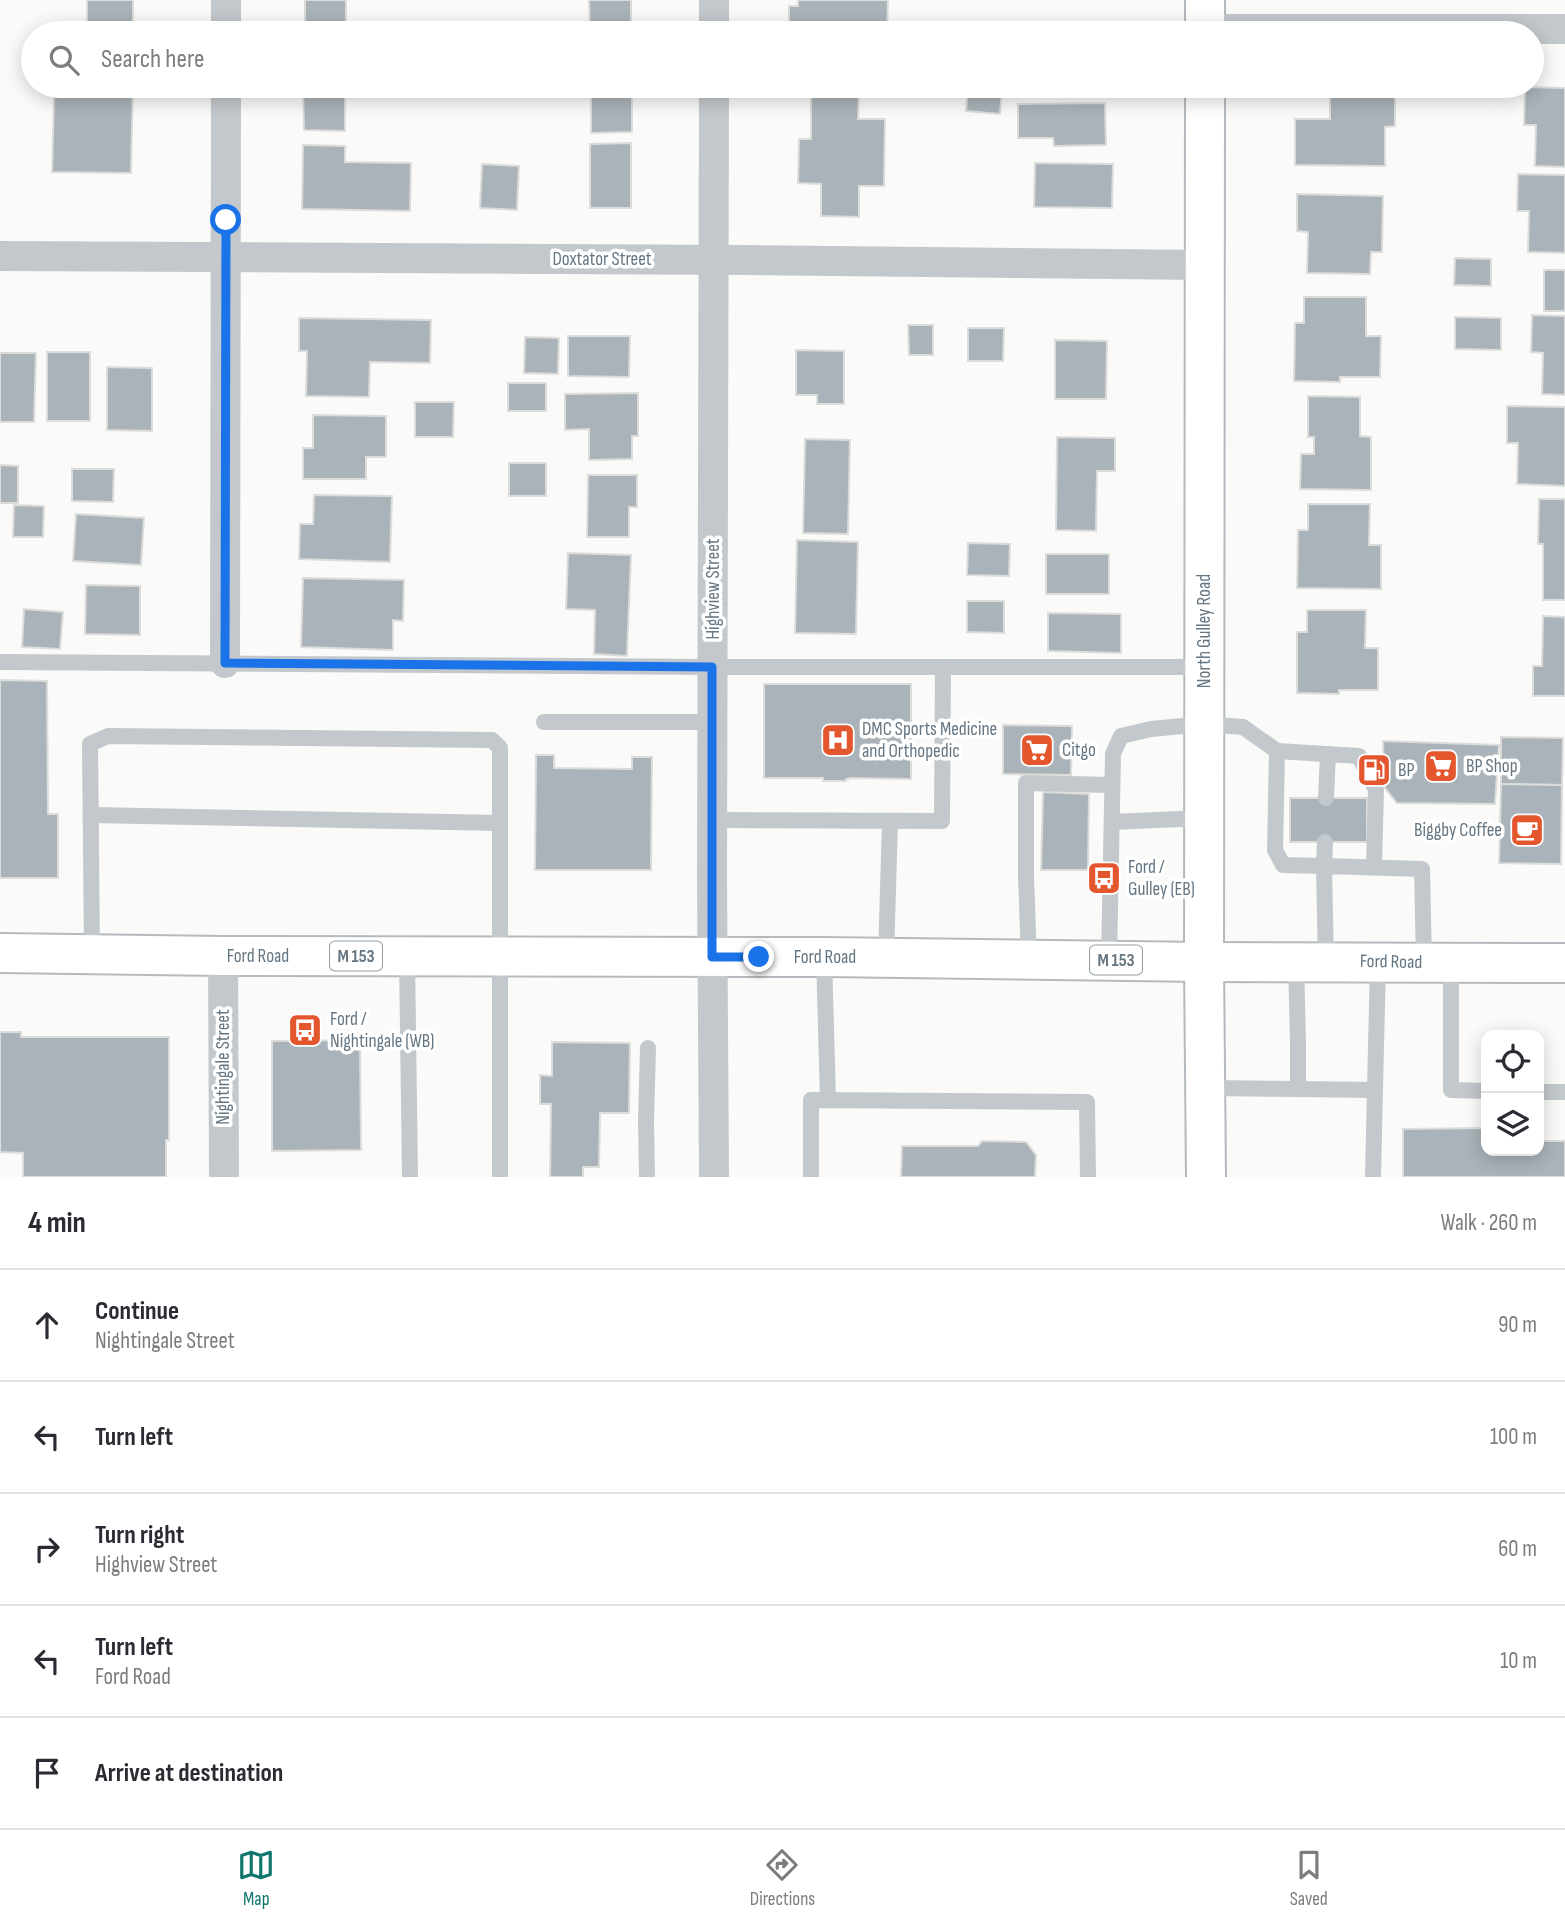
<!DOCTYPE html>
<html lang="en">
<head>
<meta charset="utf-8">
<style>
	:root { --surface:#fff; --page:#f2f2f3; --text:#2b2b33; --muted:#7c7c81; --line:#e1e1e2; --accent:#0f766e }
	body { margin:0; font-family:"Sofia Sans Condensed",sans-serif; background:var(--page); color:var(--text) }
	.controls { position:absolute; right:21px; bottom:21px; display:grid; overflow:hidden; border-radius:14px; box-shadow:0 4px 18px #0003 }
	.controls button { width:63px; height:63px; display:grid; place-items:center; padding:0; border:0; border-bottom:2px solid var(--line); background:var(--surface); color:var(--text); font:35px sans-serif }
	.stop { position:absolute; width:21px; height:21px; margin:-16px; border:5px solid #1a73e8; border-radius:50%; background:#fff }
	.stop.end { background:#1a73e8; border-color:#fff; box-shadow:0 2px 7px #0008 }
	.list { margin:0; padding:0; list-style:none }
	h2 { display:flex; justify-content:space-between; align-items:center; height:91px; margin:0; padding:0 28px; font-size:30px }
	h2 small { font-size:23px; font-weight:400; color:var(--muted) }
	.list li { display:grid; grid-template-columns:46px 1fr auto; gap:21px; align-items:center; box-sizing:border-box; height:112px; padding:0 28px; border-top:2px solid var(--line) }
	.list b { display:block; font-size:26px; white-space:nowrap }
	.list p { margin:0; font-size:23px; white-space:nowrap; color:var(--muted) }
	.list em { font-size:23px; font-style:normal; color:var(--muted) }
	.icon { flex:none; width:38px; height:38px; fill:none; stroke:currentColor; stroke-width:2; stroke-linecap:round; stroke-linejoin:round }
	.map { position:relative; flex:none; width:1565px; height:1177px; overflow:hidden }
	.search { position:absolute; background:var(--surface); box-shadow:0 4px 18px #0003; left:21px; right:21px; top:21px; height:77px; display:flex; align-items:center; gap:18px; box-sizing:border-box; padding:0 24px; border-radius:38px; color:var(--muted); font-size:26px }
	.sheet { height:651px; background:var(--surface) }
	nav { display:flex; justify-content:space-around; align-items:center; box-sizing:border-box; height:98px; border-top:2px solid var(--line); background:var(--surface); font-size:19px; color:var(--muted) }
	nav a { display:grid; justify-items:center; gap:4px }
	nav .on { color:var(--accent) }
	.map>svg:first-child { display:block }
	.building { fill:#aab3b9; stroke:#dcdcda; stroke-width:2 }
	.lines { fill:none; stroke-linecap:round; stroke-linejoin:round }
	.secondary-casing { stroke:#b3babf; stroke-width:42 }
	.primary-casing { stroke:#b5babe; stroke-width:42 }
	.lane { stroke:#c3c8cc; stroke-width:16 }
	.street { stroke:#c3c8cc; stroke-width:30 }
	.secondary { stroke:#fff; stroke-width:38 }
	.primary { stroke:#fff; stroke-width:38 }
	.route { stroke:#1a73e8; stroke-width:9 }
	.labels { text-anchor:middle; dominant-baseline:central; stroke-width:7; stroke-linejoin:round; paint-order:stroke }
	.shield { fill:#fff; stroke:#939fa8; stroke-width:2 }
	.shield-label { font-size:18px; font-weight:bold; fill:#657683 }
	.street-label { font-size:19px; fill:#657683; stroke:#fff }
	.poi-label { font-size:19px; fill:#657683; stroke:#fff; text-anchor:start }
</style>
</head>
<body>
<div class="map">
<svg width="1565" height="1177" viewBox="0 0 1565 1177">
	<rect width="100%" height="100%" fill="#fafaf8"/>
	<g class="building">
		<rect x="87" y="0" width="46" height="33"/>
		<rect x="305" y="0" width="41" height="33"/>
		<path d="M 589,0 L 631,0 L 631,33 L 590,33 Z"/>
		<path d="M 798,0 L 888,0 L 887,33 L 804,33 L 804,29 L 789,29 L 789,6 L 798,6 Z"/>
		<path d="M 62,86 L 133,86 L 131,173 L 52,172 L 54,97 L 62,97 Z"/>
		<path d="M 303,86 L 345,86 L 345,131 L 304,130 Z"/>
		<path d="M 421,86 L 458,86 L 458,92 L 420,91 Z"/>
		<path d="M 591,86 L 632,86 L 632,132 L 591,133 Z"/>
		<path d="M 811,86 L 859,86 L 858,119 L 885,119 L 884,186 L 859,186 L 859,217 L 821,216 L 821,184 L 798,183 L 799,139 L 811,139 Z"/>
		<path d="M 968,86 L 1002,88 L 1000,114 L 966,111 Z"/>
		<path d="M 1525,87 L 1565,88 L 1565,167 L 1535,166 L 1536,125 L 1524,125 Z"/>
		<path d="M 1330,89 L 1384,89 L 1384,94 L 1395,94 L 1395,126 L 1385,127 L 1385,166 L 1295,165 L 1295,119 L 1330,119 Z"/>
		<path d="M 1105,103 L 1106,145 L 1054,146 L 1053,138 L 1018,138 L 1018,104 Z"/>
		<path d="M 631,143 L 631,208 L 590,208 L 590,144 Z"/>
		<path d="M 303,145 L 345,146 L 345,162 L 411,163 L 410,211 L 302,209 Z"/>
		<path d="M 1035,163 L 1113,164 L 1112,208 L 1034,207 Z"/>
		<path d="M 482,164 L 519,166 L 517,210 L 480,208 Z"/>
		<path d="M 1518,174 L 1565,175 L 1565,253 L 1528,252 L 1529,211 L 1517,211 Z"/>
		<path d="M 1297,194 L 1383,196 L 1382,252 L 1371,252 L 1370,274 L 1307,273 L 1308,232 L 1297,231 Z"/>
		<path d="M 1455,258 L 1491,259 L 1491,286 L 1454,285 Z"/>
		<rect x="1544" y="270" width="21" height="41"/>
		<path d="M 1304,297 L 1366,297 L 1366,336 L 1381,336 L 1380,377 L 1340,377 L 1340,382 L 1294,381 L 1295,323 L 1304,323 Z"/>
		<path d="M 1532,315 L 1565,316 L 1565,395 L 1542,394 L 1543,353 L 1531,352 Z"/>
		<path d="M 1455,317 L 1501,318 L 1501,350 L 1455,349 Z"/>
		<path d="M 299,318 L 431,320 L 430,363 L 370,362 L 369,397 L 306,396 L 307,351 L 299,351 Z"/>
		<path d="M 908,325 L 933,325 L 933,355 L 909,355 Z"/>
		<path d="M 968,328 L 1004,328 L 1003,361 L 968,361 Z"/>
		<path d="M 568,336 L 630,336 L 629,377 L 568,376 Z"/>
		<path d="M 525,337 L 559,338 L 558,374 L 524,373 Z"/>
		<path d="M 1055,340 L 1107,341 L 1106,399 L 1055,399 Z"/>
		<path d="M 796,350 L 844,351 L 844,404 L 817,404 L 817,395 L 796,395 Z"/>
		<rect x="47" y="352" width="43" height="69"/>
		<path d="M 0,353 L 36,353 L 34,422 L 0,422 Z"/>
		<path d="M 107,367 L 152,368 L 152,431 L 107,430 Z"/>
		<rect x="508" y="383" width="38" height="28"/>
		<path d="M 638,393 L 638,436 L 632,436 L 632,459 L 589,460 L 589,429 L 565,430 L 565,394 Z"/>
		<path d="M 1308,396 L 1360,397 L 1360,436 L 1371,437 L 1371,490 L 1300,489 L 1301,454 L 1314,454 L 1314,437 L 1308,437 Z"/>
		<path d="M 415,402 L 454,402 L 453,437 L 415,437 Z"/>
		<path d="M 1507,406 L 1565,407 L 1565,486 L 1517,484 L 1518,443 L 1507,443 Z"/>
		<path d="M 313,415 L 386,416 L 386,457 L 366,457 L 366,479 L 303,479 L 303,448 L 313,448 Z"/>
		<path d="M 1057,437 L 1115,438 L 1115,471 L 1097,471 L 1096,531 L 1056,530 Z"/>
		<path d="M 805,439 L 850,440 L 848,534 L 803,533 Z"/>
		<rect x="509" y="463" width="37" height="33"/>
		<path d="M 0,465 L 18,466 L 18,503 L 0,503 Z"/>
		<path d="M 72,469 L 114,469 L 113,502 L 72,501 Z"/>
		<path d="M 588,475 L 637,475 L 637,507 L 629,507 L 629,537 L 587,537 Z"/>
		<path d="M 314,495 L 392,496 L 390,562 L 299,559 L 300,524 L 313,524 Z"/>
		<path d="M 1539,499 L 1565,499 L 1565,600 L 1543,600 L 1543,544 L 1538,544 Z"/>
		<path d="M 1308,504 L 1370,504 L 1369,545 L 1381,545 L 1381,589 L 1297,588 L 1298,530 L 1308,530 Z"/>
		<path d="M 14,505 L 44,506 L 43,537 L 13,537 Z"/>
		<path d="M 76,514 L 144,518 L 141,565 L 73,561 Z"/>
		<path d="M 797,540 L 858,542 L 856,634 L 795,633 Z"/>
		<path d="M 968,543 L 1010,544 L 1009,576 L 967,575 Z"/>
		<path d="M 568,553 L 631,555 L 627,656 L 594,654 L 595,610 L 566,609 Z"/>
		<rect x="1046" y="554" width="63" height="40"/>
		<path d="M 303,578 L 404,580 L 403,621 L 393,620 L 393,650 L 301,647 Z"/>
		<path d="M 86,585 L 140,586 L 140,635 L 85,634 Z"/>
		<path d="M 967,601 L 1004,601 L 1004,633 L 967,632 Z"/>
		<path d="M 24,609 L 63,612 L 60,649 L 22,647 Z"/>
		<path d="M 1307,610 L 1366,610 L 1365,648 L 1378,648 L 1378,690 L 1339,690 L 1339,694 L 1297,693 L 1297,632 L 1307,632 Z"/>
		<path d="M 1048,613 L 1121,614 L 1121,653 L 1048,651 Z"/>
		<path d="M 1543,616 L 1565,617 L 1565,696 L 1533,696 L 1533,666 L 1542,666 Z"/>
		<path d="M 0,680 L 47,681 L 48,814 L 58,814 L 58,878 L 0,878 Z"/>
		<path d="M 764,684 L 911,684 L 911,779 L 851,778 L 846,779 L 846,781 L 823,781 L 823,778 L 764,778 Z"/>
		<path d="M 1003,725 L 1072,726 L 1071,775 L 1003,774 Z"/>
		<path d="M 1501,737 L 1563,738 L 1562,785 L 1501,784 Z"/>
		<path d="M 1383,741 L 1499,745 L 1495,804 L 1397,803 L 1385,788 Z"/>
		<path d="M 536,755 L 554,755 L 554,768 L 632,769 L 632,757 L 652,757 L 651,870 L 535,870 Z"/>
		<path d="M 1501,784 L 1562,785 L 1561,864 L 1499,863 Z"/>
		<path d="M 1043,792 L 1089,794 L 1088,870 L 1041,870 Z"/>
		<rect x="1290" y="798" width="77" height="44"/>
		<path d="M 0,1032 L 21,1032 L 21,1037 L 169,1037 L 169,1140 L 166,1140 L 166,1177 L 23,1177 L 23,1153 L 0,1152 Z"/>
		<path d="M 360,1040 L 361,1150 L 272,1151 L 272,1041 Z"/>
		<path d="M 552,1042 L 630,1043 L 629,1113 L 600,1113 L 599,1167 L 583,1167 L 583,1177 L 550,1177 L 551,1104 L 540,1104 L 540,1075 L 552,1076 Z"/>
		<path d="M 1486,1128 L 1486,1151 L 1539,1151 L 1539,1141 L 1565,1141 L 1565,1177 L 1403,1177 L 1403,1129 Z"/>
		<path d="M 982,1141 L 1026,1142 L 1036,1155 L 1035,1177 L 901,1177 L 902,1146 L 978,1146 Z"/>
	</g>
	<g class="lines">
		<g class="secondary-casing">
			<g id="secondary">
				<path d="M 1205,33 L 1205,0"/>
				<path d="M 1205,86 L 1204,962 L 1206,1177"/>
			</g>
		</g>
		<g class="primary-casing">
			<path id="primary" d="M 0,953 L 223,956 L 824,957 L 1204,962 L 1565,963"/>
		</g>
		<g class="lane">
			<path d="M 0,662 L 712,667 L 1204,667"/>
			<path d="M 544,722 L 713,722"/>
			<path d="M 1277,751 L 1359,756 L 1376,790 L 1374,867"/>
			<path d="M 1326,798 L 1328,754"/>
			<path d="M 91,815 L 500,823"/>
			<path d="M 712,820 L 942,821 L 943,667"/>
			<path d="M 1112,822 L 1204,818"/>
			<path d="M 92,954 L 90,744 L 108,736 L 492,740 L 500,748 L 500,1177"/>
			<path d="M 407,956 L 410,1177"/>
			<path d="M 824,957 L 828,1100"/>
			<path d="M 886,958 L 890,821"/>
			<path d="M 1029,959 L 1026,877 L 1026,783 L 1112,785"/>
			<path d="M 1109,960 L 1113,754 L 1121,736 L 1151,729 L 1204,724 L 1243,727 L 1277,751 L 1275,850 L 1283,865 L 1324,866 L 1325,842"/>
			<path d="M 1296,961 L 1298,1043 L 1298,1089 L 1375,1090 L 1378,961"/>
			<path d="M 1326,961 L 1324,866 L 1422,869 L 1424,962"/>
			<path d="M 1451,962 L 1451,1090 L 1486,1091"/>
			<path d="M 1206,1088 L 1298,1089"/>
			<path d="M 1539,1092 L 1565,1092"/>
			<path d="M 647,1177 L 646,1121 L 648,1048"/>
			<path d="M 811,1177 L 811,1100 L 1087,1102 L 1088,1177"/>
			<path d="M 1373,1177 L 1375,1090"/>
		</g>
		<g class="street">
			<path d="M 1205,29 L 1565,29"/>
			<path d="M 226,33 L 226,0"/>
			<path d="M 714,33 L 714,0"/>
			<path d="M 0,256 L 746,260 L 1204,265"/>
			<path d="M 225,663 L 226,86"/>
			<path d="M 223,956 L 224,1177"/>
			<path d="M 714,1177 L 712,876 L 714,86"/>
		</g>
		<use href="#secondary" class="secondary"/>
		<use href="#primary" class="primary"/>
	</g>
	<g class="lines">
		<path class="route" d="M 226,220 L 225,663 L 712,667 L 712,957 L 759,957"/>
	</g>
	<defs>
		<g id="hospital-square" transform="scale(1.75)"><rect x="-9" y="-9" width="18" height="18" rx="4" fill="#e4572e" stroke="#fff"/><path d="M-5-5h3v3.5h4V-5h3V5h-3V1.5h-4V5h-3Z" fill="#fff"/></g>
		<g id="supermarket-square" transform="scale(1.75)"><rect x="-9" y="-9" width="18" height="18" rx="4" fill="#e4572e" stroke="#fff"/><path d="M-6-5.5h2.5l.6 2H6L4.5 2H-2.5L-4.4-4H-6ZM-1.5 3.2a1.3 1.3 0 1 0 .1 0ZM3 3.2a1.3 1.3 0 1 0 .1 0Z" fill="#fff"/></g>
		<g id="fuel-square" transform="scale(1.75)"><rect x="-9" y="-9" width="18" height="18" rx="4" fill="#e4572e" stroke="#fff"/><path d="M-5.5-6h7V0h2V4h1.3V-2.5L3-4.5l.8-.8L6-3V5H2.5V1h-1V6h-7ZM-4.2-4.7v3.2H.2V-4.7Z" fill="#fff"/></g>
		<g id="cafe-square" transform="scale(1.75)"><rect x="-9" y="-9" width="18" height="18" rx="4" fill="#e4572e" stroke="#fff"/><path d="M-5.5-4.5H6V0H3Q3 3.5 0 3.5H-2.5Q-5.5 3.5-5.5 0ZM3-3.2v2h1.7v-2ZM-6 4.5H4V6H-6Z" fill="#fff"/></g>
		<g id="bus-square" transform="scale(1.75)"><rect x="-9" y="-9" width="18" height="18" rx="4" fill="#e4572e" stroke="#fff"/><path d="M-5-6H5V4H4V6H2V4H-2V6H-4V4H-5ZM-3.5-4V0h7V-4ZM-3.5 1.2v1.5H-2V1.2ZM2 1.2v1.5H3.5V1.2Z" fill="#fff"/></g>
	</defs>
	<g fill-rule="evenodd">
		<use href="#hospital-square" x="838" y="740"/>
		<use href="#supermarket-square" x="1037" y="750"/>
		<use href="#supermarket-square" x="1441" y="766"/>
		<use href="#fuel-square" x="1374" y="770"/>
		<use href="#cafe-square" x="1527" y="830"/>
		<use href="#bus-square" x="1104" y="878"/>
		<use href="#bus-square" x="305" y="1030"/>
	</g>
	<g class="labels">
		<g class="shield">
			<rect x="330" y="941.5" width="52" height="29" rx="5"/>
			<rect x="1090" y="945.5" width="52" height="29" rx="5"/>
		</g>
		<g class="shield-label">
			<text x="356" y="956">M 153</text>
			<text x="1116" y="960">M 153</text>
		</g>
		<g class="street-label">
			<text x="602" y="259">Doxtator Street</text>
			<text transform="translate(713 589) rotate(-90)">Highview Street</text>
			<text transform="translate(1204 631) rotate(-90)">North Gulley Road</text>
			<text x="258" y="956">Ford Road</text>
			<text x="825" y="957">Ford Road</text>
			<text transform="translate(1391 962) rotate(1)">Ford Road</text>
			<text transform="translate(223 1067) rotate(-90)">Nightingale Street</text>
		</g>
		<g class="poi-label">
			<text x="862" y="729">DMC Sports Medicine<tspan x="862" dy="22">and Orthopedic</tspan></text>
			<text x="1062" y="750">Citgo</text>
			<text x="1466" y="766">BP Shop</text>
			<text x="1398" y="770">BP</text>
			<text x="1502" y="830" text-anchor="end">Biggby Coffee</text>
			<text x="1128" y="867">Ford /<tspan x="1128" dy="22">Gulley (EB)</tspan></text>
			<text x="330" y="1019">Ford /<tspan x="330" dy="22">Nightingale (WB)</tspan></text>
		</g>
	</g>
</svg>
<div class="controls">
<button><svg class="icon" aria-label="locate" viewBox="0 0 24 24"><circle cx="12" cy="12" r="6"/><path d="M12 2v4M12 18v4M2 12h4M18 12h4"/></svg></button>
<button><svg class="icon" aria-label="layers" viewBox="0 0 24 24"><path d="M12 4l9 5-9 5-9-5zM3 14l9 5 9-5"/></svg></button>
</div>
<div class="stop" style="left:226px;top:220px"></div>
<div class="stop end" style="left:759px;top:957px"></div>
<div class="search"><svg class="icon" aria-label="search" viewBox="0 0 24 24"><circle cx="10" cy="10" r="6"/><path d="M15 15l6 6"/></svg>Search here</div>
</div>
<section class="sheet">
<h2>4 min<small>Walk · 260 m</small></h2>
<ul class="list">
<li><svg class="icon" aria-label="ahead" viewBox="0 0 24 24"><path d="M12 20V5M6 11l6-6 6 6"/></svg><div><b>Continue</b><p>Nightingale Street</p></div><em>90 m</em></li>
<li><svg class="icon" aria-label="left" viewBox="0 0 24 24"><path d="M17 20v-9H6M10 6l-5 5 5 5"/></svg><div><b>Turn left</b></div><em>100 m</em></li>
<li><svg class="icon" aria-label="right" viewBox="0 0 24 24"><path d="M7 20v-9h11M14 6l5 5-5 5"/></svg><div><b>Turn right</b><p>Highview Street</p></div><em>60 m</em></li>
<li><svg class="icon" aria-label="left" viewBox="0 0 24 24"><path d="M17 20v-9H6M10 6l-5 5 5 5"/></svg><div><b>Turn left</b><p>Ford Road</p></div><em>10 m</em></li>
<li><svg class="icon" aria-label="arrive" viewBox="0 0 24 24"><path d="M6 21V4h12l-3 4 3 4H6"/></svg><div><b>Arrive at destination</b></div></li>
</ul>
</section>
<nav>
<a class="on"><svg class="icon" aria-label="map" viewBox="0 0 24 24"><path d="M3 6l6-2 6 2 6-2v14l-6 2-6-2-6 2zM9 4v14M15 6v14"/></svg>Map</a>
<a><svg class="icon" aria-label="directions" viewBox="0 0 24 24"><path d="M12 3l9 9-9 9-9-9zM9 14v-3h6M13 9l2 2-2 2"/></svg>Directions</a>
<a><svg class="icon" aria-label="saved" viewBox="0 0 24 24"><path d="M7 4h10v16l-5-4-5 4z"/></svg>Saved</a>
</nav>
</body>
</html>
